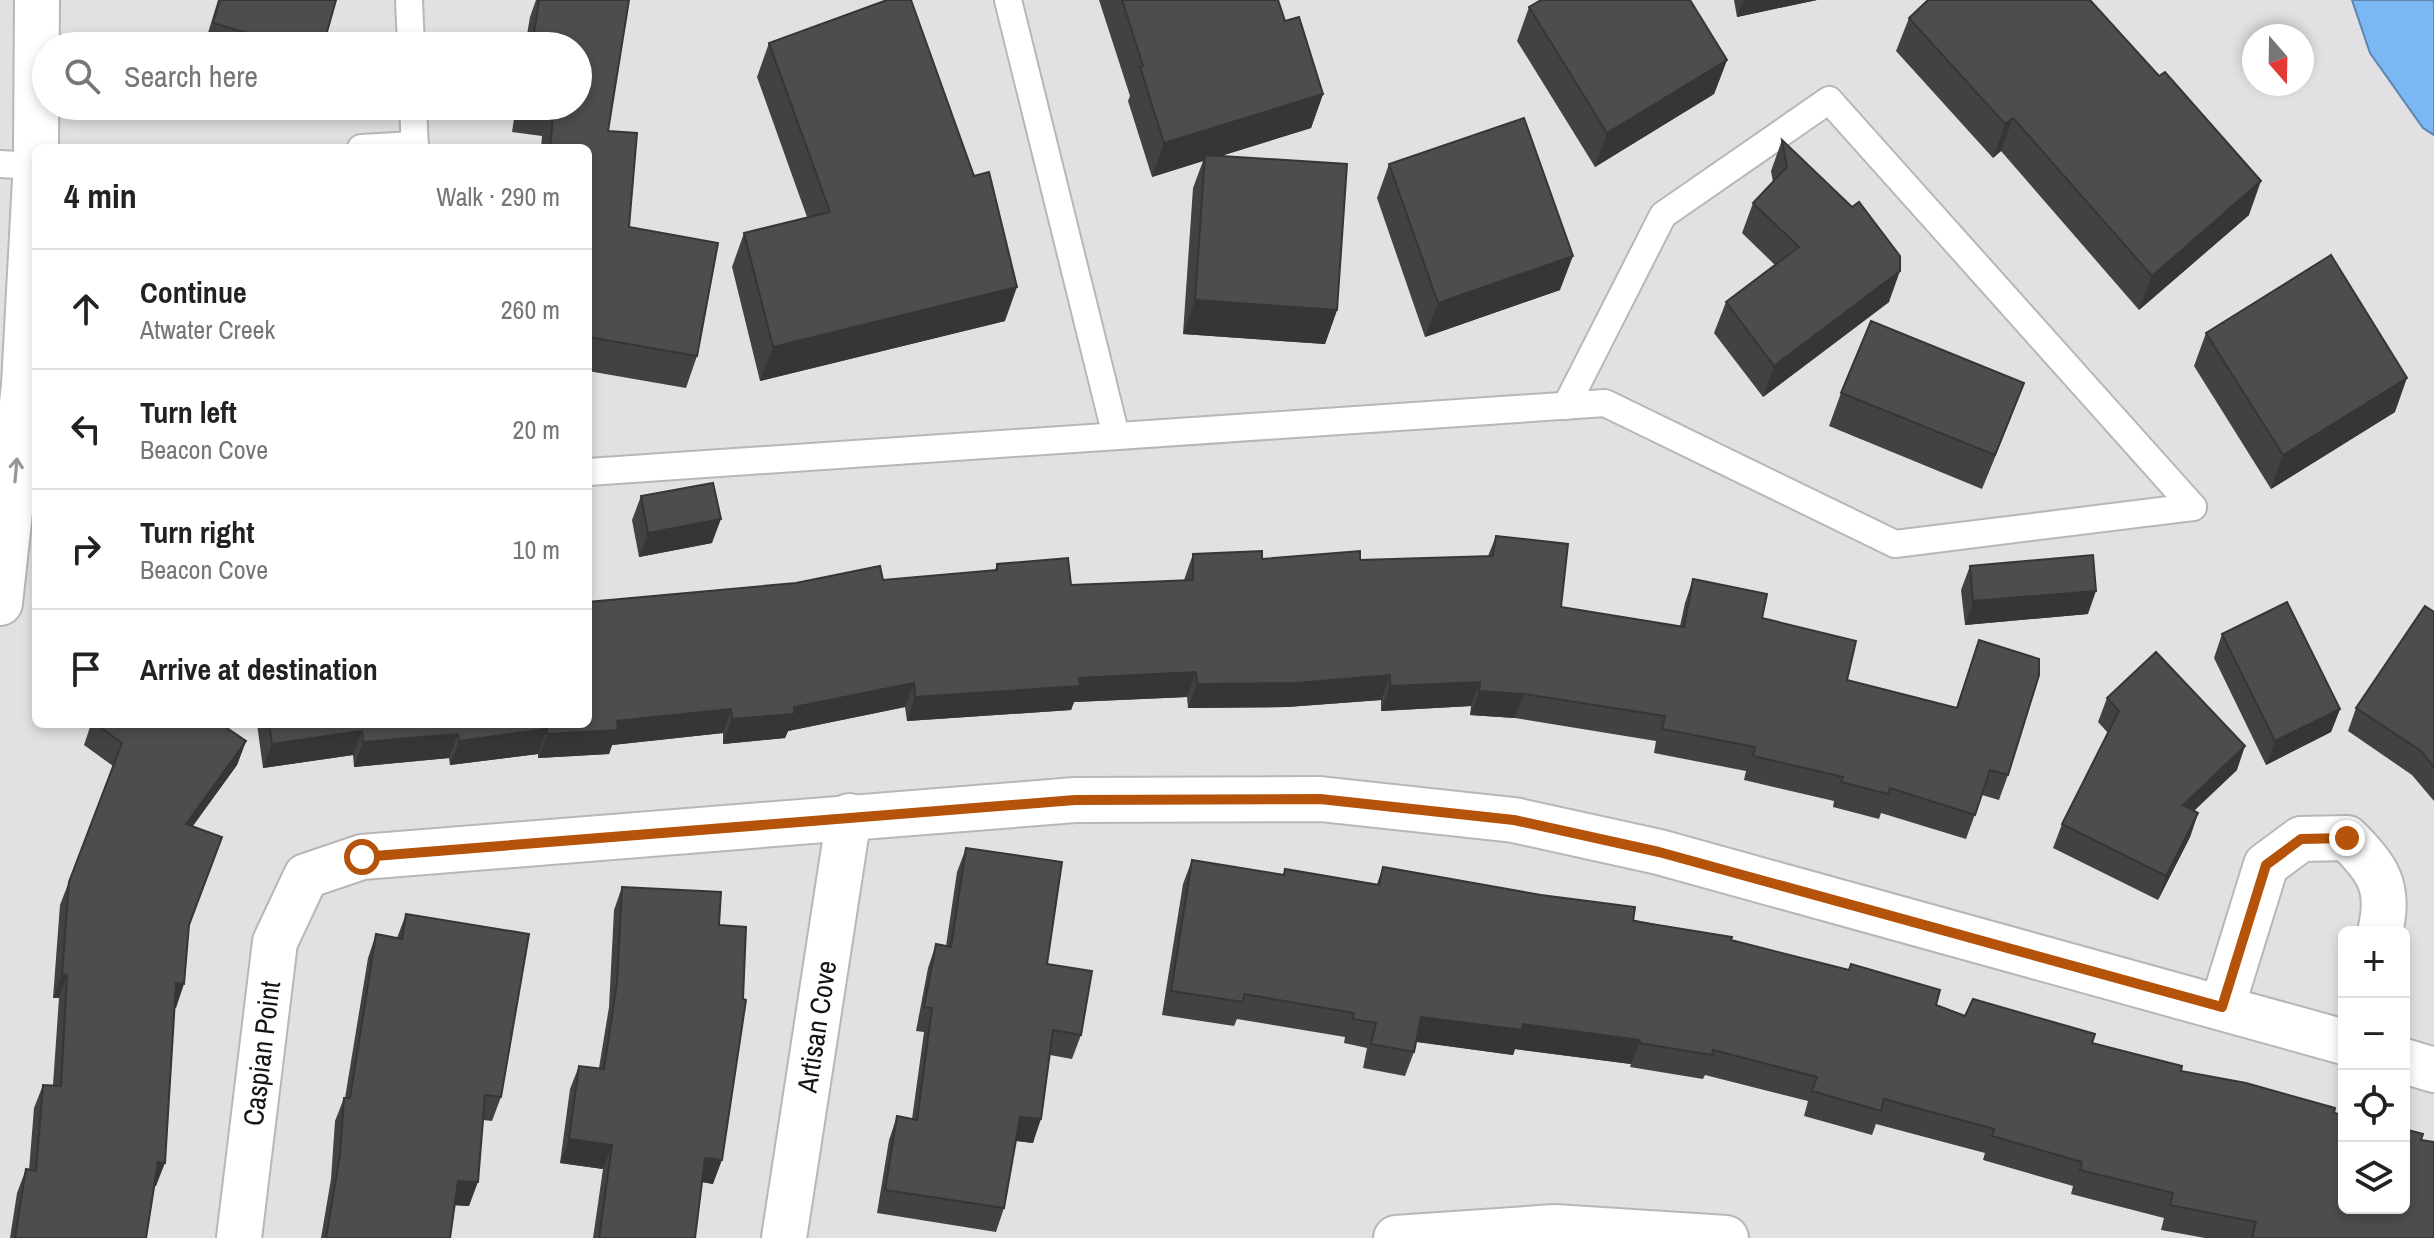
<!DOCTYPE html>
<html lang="en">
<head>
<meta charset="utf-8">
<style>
	:root { --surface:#fff; --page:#f2f2f2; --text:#222; --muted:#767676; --line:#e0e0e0 }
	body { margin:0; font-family:"Archivo Narrow",sans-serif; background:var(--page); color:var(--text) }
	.controls { position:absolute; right:24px; bottom:24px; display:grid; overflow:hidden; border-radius:12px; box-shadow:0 4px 12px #0003 }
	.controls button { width:72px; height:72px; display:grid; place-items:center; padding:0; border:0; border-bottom:2px solid var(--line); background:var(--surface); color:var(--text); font:40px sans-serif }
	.compass { position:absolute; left:2242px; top:24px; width:72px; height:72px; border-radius:50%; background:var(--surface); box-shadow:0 4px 12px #0003; rotate:160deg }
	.stop { position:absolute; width:24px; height:24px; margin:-18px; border:6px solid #b45309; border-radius:50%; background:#fff }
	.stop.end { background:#b45309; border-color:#fff; box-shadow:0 2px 8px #0008 }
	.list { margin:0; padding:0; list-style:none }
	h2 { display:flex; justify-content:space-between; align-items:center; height:104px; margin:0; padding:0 32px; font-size:34px }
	h2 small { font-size:26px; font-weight:400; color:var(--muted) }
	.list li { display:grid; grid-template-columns:52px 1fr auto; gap:24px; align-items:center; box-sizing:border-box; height:120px; padding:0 32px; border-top:2px solid var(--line) }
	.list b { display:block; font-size:30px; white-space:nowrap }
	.list p { margin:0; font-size:26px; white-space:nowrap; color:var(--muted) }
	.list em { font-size:26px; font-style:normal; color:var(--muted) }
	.icon { flex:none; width:44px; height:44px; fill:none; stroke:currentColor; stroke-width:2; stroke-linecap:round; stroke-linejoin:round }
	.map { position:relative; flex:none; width:2434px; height:1238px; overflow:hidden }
	.search { position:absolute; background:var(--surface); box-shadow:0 4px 12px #0003; left:32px; top:32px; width:560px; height:88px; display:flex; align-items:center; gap:20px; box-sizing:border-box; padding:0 28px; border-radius:44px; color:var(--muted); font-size:30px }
	.panel { position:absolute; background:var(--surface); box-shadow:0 4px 12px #0003; left:32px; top:144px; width:560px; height:584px; border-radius:12px }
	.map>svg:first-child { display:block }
	.water { fill:#7bb7f3; stroke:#5d86b1; stroke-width:2 }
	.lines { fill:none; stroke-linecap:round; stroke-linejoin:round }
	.lane-casing { stroke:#b8b6b9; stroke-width:30 }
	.street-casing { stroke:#b8b6b9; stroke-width:48 }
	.secondary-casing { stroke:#b8b6b9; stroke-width:48 }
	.lane { stroke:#fff; stroke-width:26 }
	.street { stroke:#fff; stroke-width:44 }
	.secondary { stroke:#fff; stroke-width:44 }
	.wall { fill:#434142 }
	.shaded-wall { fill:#373536 }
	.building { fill:#4e4c4d; stroke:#373536; stroke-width:2 }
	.oneway { stroke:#969696 }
	.route { stroke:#b45309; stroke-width:10 }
	.labels { text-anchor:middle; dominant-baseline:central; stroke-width:8; stroke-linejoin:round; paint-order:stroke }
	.street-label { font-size:28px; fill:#161516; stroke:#e2e0e3 }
</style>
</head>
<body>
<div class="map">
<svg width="2434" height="1238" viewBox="0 0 2434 1238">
	<rect width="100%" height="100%" fill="#e2e0e3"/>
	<path class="water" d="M 2352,0 L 2434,0 L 2434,135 L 2423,128 L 2370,53 Z"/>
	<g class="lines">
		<g class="lane-casing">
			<g id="lane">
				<path d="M 409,0 L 411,46"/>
				<path d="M 1008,0 L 1116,436"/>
				<path d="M 413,106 L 415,148"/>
				<path d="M 361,148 L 415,145"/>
				<path d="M 0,164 L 36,166"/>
				<path d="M 1566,406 L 1663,215 L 1829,100 L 2193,507"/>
				<path d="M 588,472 L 1605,403 L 1895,544 L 2193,507"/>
			</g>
		</g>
		<g class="street-casing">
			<g id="street">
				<path d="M 2222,1007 L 2266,865 L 2301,839 L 2347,838 C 2378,869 2391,887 2380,932"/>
				<path d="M 2404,1061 L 2434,1070"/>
				<path id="s1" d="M 239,1238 L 275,942 L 306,876 L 362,857 L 1075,800 L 1320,799 L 1514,820 L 1659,852 L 2344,1042"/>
				<path id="s2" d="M 784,1238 L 849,816"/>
			</g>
		</g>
		<g class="secondary-casing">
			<g id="secondary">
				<path d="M 36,148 L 37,0"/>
				<path d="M 0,603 L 24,385 L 36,161"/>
				<path d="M 1396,1238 L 1555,1227 L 1726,1238"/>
			</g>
		</g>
		<use href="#lane" class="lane"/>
		<use href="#street" class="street"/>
		<use href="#secondary" class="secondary"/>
	</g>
	<g class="wall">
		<path d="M 218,0 L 336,0 L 323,46 L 204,46 Z"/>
		<path d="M 536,0 L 629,0 L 608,131 L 629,227 L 697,356 L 686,388 L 588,371 L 588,148 L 541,148 L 542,136 L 512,132 L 516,106 L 578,106 L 578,46 L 525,46 L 530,17 Z"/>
		<path d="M 1099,0 L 1278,0 L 1285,21 L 1323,94 L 1311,128 L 1220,156 L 1337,310 L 1325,344 L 1183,334 L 1193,188 L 1203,161 L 1152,177 L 1128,101 L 1130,96 Z"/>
		<path d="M 1734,0 L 1817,0 L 1737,17 Z"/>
		<path d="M 1529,7 L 1727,60 L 1714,94 L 1595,167 L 1517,41 Z"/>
		<path d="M 1909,18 L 2249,215 L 2139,310 L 2001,151 L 1993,158 L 1896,51 Z"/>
		<path d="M 769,43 L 1005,321 L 760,381 L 732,267 L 744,233 L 807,217 L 757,77 Z"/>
		<path d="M 1782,140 L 1889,302 L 1763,397 L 1714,333 L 1726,302 L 1775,265 L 1742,233 L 1753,203 L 1773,182 L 1771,171 Z"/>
		<path d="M 1389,164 L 1560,290 L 1425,337 L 1377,198 Z"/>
		<path d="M 2206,333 L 2395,412 L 2271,489 L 2194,366 Z"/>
		<path d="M 1841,393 L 2011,417 L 1982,489 L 1829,426 Z"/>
		<path d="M 641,496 L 712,543 L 639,557 L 632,520 Z"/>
		<path d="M 1496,536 L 1561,607 L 1680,626 L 1685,603 L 1693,579 L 1762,618 L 1847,680 L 1956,708 L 1979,640 L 2008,775 L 1999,800 L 1982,795 L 1966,839 L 1881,813 L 1879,819 L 1833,807 L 1834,801 L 1744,780 L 1746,771 L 1654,753 L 1656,741 L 1515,718 L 1470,715 L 1471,706 L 1381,711 L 1381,700 L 1287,707 L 1188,708 L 1187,697 L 1074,702 L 1071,710 L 907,721 L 905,707 L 788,731 L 785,738 L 723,744 L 723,733 L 612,745 L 609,754 L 538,758 L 538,754 L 450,765 L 449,758 L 354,767 L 353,755 L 263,768 L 257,724 L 588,724 L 883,580 L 995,570 L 997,564 L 1071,585 L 1184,580 L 1193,554 L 1262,559 L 1360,560 L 1488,556 Z"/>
		<path d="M 1970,566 L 2088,614 L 1965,625 L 1961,590 Z"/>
		<path d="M 2434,612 L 2434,801 L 2412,775 L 2348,731 L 2356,708 Z"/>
		<path d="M 2222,634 L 2340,709 L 2331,732 L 2266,765 L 2214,658 Z"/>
		<path d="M 2107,698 L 2237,770 L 2194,811 L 2198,813 L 2190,837 L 2158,900 L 2053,848 L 2062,824 L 2108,733 L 2098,722 Z"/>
		<path d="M 91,724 L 221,724 L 246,741 L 237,765 L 193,826 L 189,926 L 176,1008 L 174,1008 L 156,1186 L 154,1186 L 146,1238 L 10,1238 L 17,1193 L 26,1169 L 29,1170 L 34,1108 L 43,1085 L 53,1085 L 59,998 L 53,998 L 60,905 L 113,766 L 84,745 Z"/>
		<path d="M 966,848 L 1047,964 L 1081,1035 L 1072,1059 L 1050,1055 L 1033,1143 L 1016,1141 L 1004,1208 L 996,1232 L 877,1213 L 889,1140 L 897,1116 L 912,1119 L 924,1032 L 916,1031 L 928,968 L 936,944 L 946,946 L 957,872 Z"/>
		<path d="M 1192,860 L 1283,875 L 1285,869 L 1377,884 L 1383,867 L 1731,940 L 1936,1005 L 1965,1016 L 2092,1043 L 2181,1071 L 2334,1113 L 2421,1140 L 2434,1238 L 2205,1238 L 2161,1230 L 2164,1218 L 2071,1194 L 2073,1186 L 1983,1160 L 1985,1153 L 1876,1124 L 1872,1135 L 1804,1116 L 1808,1101 L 1705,1075 L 1703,1079 L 1630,1067 L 1631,1064 L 1515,1049 L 1513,1055 L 1416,1042 L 1414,1052 L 1405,1076 L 1363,1068 L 1367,1048 L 1344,1043 L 1345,1037 L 1237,1019 L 1234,1026 L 1162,1015 L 1183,884 Z"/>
		<path d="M 622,887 L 719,925 L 713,1184 L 702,1182 L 695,1238 L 593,1238 L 603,1169 L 560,1163 L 570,1089 L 579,1066 L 599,1068 L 609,1007 L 614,910 Z"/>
		<path d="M 406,914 L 501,1097 L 492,1121 L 483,1120 L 469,1206 L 455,1205 L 450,1238 L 321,1238 L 331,1179 L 335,1121 L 344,1098 L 345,1098 L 368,958 L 376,934 L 397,938 Z"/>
	</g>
	<g class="shaded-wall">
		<path d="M 1744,0 L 1817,0 L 1737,17 Z"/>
		<path d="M 1727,60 L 1714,94 L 1595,167 L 1607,133 Z"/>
		<path d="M 1323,94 L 1311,128 L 1205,161 L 1205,155 L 1203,161 L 1152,177 L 1164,143 Z"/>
		<path d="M 2013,118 L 2001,151 L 1993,158 L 2005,124 Z"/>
		<path d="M 2261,181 L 2249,215 L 2139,310 L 2152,276 Z"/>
		<path d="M 1573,256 L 1560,290 L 1425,337 L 1438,303 Z"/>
		<path d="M 1900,271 L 1889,302 L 1763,397 L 1774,366 Z"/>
		<path d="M 1017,287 L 1005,321 L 760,381 L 773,347 Z"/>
		<path d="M 1195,300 L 1337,310 L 1325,344 L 1183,334 Z"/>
		<path d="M 2407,378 L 2395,412 L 2271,489 L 2283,455 Z"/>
		<path d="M 2024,383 L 2011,417 L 1982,489 L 1995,455 Z"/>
		<path d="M 721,519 L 712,543 L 639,557 L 648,533 Z"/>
		<path d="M 2096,591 L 2088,614 L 1965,625 L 1973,601 Z"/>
		<path d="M 1196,672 L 1187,697 L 1074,702 L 1071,710 L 907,721 L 915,697 L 1079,678 Z"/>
		<path d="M 1390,675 L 1381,700 L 1287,707 L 1188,708 L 1197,684 Z"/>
		<path d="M 1480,682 L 1471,706 L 1381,711 L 1390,686 Z"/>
		<path d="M 914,683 L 905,707 L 788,731 L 785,738 L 723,744 L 732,719 Z"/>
		<path d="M 1479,691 L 1524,694 L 1515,718 L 1470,715 Z"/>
		<path d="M 731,709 L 723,733 L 612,745 L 609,754 L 538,758 L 547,734 L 617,721 Z"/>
		<path d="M 2340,709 L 2331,732 L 2266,765 L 2275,741 Z"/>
		<path d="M 547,729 L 538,754 L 450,765 L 459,741 Z"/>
		<path d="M 362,731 L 353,755 L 263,768 L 272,744 Z"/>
		<path d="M 458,734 L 449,758 L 354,767 L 363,742 Z"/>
		<path d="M 246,741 L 237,765 L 177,847 L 186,824 Z"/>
		<path d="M 2245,746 L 2237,770 L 2174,829 L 2183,805 Z"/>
		<path d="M 2198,813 L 2190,837 L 2158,900 L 2166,876 Z"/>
		<path d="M 62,974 L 67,975 L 59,998 L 53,998 Z"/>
		<path d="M 176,983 L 184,984 L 176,1008 L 167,1007 Z"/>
		<path d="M 1421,1017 L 1523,1024 L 1640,1040 L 1631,1064 L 1515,1049 L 1513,1055 L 1412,1041 Z"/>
		<path d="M 1020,1117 L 1041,1119 L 1033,1143 L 1011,1140 Z"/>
		<path d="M 569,1139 L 612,1145 L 603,1169 L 560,1163 Z"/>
		<path d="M 705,1158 L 722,1160 L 713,1184 L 697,1181 Z"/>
		<path d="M 158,1162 L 165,1163 L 156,1186 L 150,1186 Z"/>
		<path d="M 458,1181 L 478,1182 L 469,1206 L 450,1205 Z"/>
	</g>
	<g class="building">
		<path d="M 220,0 L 336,0 L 323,46 L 292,46 L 213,23 Z"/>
		<path d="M 539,0 L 629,0 L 608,131 L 637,133 L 629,227 L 718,243 L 697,356 L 588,337 L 588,148 L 550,148 L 554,106 L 578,106 L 578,46 L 532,46 Z"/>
		<path d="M 887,0 L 911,0 L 974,176 L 989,172 L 1017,287 L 773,347 L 744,233 L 830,212 L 769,43 Z"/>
		<path d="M 1122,0 L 1278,0 L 1285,21 L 1299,17 L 1323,94 L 1164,143 L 1140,67 L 1143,66 Z"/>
		<path d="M 1541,0 L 1690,0 L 1727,60 L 1607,133 L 1529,7 Z"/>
		<path d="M 1928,0 L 2090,0 L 2159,76 L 2165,72 L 2261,181 L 2152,276 L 2013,118 L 2005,124 L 1909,18 Z"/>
		<path d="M 1524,118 L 1573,256 L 1438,303 L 1389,164 Z"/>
		<path d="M 1782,140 L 1852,207 L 1859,202 L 1900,256 L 1900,271 L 1774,366 L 1726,302 L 1799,247 L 1753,203 L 1787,167 Z"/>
		<path d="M 1205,155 L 1347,164 L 1337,310 L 1195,300 Z"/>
		<path d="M 2331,255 L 2407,378 L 2283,455 L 2206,333 Z"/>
		<path d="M 1871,321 L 2024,383 L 1995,455 L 1841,393 Z"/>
		<path d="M 713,483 L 721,519 L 648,533 L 641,496 Z"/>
		<path d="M 1496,536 L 1568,544 L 1561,607 L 1684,627 L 1693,579 L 1767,594 L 1762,618 L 1856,641 L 1847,680 L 1957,708 L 1979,640 L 2039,659 L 2039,675 L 2008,775 L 1990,770 L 1975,815 L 1890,788 L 1888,794 L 1841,782 L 1843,777 L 1753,756 L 1755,747 L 1662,729 L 1665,716 L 1524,694 L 1479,691 L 1480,682 L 1390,686 L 1390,675 L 1296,683 L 1197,684 L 1196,672 L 1079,678 L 1080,686 L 915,697 L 914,683 L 794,707 L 794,714 L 732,719 L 731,709 L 617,721 L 618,730 L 547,734 L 547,729 L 459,741 L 458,734 L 363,742 L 362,731 L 272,744 L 269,724 L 588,724 L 588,602 L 796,583 L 880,566 L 883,580 L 997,570 L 997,564 L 1068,558 L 1071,585 L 1193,580 L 1193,554 L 1262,551 L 1262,559 L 1360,551 L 1360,560 L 1493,556 Z"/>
		<path d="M 2093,555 L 2096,591 L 1973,601 L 1970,566 Z"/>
		<path d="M 2287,602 L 2340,709 L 2275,741 L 2222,634 Z"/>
		<path d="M 2425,606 L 2434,612 L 2434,767 L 2421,751 L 2356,708 Z"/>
		<path d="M 2156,652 L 2245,746 L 2183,805 L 2198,813 L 2166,876 L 2062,824 L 2119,711 L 2107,698 Z"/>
		<path d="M 96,724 L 221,724 L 246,741 L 186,824 L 222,837 L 189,925 L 184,984 L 176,983 L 165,1163 L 158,1162 L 146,1238 L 15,1238 L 26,1169 L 36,1171 L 43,1085 L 61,1086 L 67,975 L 62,974 L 69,882 L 122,743 Z"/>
		<path d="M 966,848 L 1062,862 L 1047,964 L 1092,971 L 1081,1035 L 1053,1030 L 1041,1119 L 1020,1117 L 1004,1208 L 885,1190 L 897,1116 L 917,1120 L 932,1008 L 924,1007 L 936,944 L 951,947 Z"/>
		<path d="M 1192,860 L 1284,875 L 1285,869 L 1379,885 L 1383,867 L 1541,895 L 1635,907 L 1633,921 L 1732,937 L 1731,940 L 1849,970 L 1851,964 L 1940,990 L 1936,1005 L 1965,1016 L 1973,999 L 2095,1034 L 2092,1043 L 2182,1066 L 2181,1071 L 2246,1083 L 2335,1108 L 2334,1113 L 2344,1115 L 2344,1208 L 2404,1208 L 2404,1129 L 2423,1134 L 2421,1140 L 2434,1142 L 2434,1238 L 2252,1238 L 2256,1222 L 2170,1205 L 2173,1193 L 2080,1170 L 2082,1162 L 1992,1136 L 1994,1129 L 1884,1099 L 1881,1111 L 1812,1091 L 1817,1077 L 1713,1050 L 1712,1055 L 1639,1043 L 1640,1040 L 1523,1024 L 1522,1030 L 1421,1017 L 1414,1052 L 1371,1044 L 1376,1023 L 1353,1019 L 1354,1013 L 1244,994 L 1243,1002 L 1171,991 Z"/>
		<path d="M 622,887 L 721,892 L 719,925 L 746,927 L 743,999 L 746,1000 L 722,1160 L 705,1158 L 695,1238 L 599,1238 L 612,1145 L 569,1139 L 579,1066 L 604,1069 L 617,983 Z"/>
		<path d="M 406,914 L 529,934 L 501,1097 L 485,1095 L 478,1182 L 458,1181 L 450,1238 L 326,1238 L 340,1155 L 344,1098 L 350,1098 L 376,934 L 402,939 Z"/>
	</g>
	<defs><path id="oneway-shaft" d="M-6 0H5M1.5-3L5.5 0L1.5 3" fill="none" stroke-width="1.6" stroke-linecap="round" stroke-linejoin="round" transform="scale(2)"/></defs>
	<use class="oneway" href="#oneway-shaft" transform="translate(16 470) rotate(-85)"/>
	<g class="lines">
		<path class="route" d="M 362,857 L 1075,800 L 1320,799 L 1514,820 L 1659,852 L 2222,1007 L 2266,865 L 2301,839 L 2347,838"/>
	</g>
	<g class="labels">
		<g class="street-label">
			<text stroke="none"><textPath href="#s2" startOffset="214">Artisan Cove</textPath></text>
			<text stroke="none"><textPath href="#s1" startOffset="186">Caspian Point</textPath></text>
		</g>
	</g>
</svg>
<div class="controls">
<button>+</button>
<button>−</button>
<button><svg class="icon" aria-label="locate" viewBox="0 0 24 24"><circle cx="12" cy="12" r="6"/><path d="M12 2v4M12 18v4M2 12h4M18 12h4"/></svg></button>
<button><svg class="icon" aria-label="layers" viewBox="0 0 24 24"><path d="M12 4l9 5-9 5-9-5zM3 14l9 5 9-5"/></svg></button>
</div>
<svg class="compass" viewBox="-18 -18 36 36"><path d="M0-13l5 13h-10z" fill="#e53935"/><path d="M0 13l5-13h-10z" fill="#767676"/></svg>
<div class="stop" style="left:362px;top:857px"></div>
<div class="stop end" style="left:2347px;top:838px"></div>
<div class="search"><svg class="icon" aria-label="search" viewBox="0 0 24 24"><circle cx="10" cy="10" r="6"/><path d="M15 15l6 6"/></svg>Search here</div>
<section class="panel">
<h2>4 min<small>Walk · 290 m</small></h2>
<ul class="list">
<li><svg class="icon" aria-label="ahead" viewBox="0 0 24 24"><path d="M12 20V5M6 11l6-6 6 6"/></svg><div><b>Continue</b><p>Atwater Creek</p></div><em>260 m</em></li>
<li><svg class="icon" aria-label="left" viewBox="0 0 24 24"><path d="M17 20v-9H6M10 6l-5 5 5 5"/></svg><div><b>Turn left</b><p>Beacon Cove</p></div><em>20 m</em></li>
<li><svg class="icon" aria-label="right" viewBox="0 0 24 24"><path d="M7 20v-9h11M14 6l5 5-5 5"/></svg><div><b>Turn right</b><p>Beacon Cove</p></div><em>10 m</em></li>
<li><svg class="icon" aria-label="arrive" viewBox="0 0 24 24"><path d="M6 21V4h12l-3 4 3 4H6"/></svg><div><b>Arrive at destination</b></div></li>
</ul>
</section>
</div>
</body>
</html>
